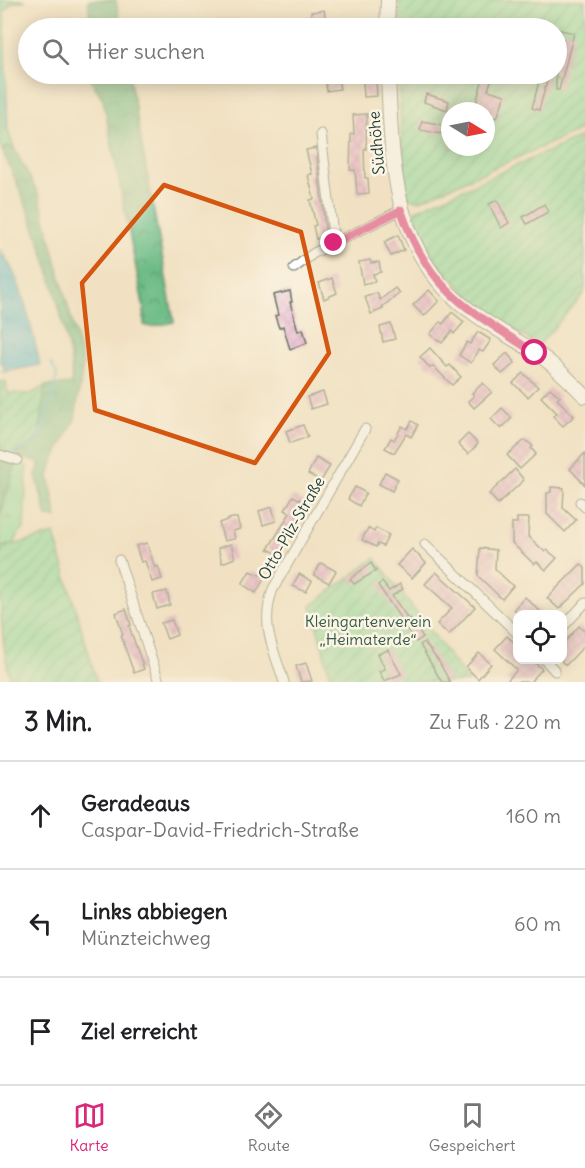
<!DOCTYPE html>
<html lang="de">
<head>
<meta charset="utf-8">
<style>
	:root { --surface:#fff; --page:#f2f2f2; --text:#202124; --muted:#757577; --line:#e0e0e0; --accent:#db2777 }
	body { margin:0; font-family:Delius,sans-serif; background:var(--page); color:var(--text) }
	.controls { position:absolute; right:18px; bottom:18px; display:grid; overflow:hidden; border-radius:12px; box-shadow:0 3px 15px #0003 }
	.controls button { width:54px; height:54px; display:grid; place-items:center; padding:0; border:0; border-bottom:2px solid var(--line); background:var(--surface); color:var(--text); font:30px sans-serif }
	.compass { position:absolute; left:441px; top:102px; width:54px; height:54px; border-radius:50%; background:var(--surface); box-shadow:0 3px 15px #0003; rotate:100deg }
	.stop { position:absolute; width:18px; height:18px; margin:-14px; border:4px solid #db2777; border-radius:50%; background:#fff }
	.stop.end { background:#db2777; border-color:#fff; box-shadow:0 2px 6px #0008 }
	.list { margin:0; padding:0; list-style:none }
	h2 { display:flex; justify-content:space-between; align-items:center; height:78px; margin:0; padding:0 24px; font-size:26px }
	h2 small { font-size:20px; font-weight:400; color:var(--muted) }
	.list li { display:grid; grid-template-columns:39px 1fr auto; gap:18px; align-items:center; box-sizing:border-box; height:108px; padding:0 24px; border-top:2px solid var(--line) }
	.list b { display:block; font-size:22px; white-space:nowrap }
	.list p { margin:0; font-size:20px; white-space:nowrap; color:var(--muted) }
	.list em { font-size:20px; font-style:normal; color:var(--muted) }
	.icon { flex:none; width:33px; height:33px; fill:none; stroke:currentColor; stroke-width:2; stroke-linecap:round; stroke-linejoin:round }
	.map { position:relative; flex:none; width:585px; height:682px; overflow:hidden }
	.search { position:absolute; background:var(--surface); box-shadow:0 3px 15px #0003; left:18px; right:18px; top:18px; height:66px; display:flex; align-items:center; gap:15px; box-sizing:border-box; padding:0 21px; border-radius:33px; color:var(--muted); font-size:22px }
	.sheet { height:402px; background:var(--surface) }
	nav { display:flex; justify-content:space-around; align-items:center; box-sizing:border-box; height:84px; border-top:2px solid var(--line); background:var(--surface); font-size:16px; color:var(--muted) }
	nav a { display:grid; justify-items:center; gap:3px }
	nav .on { color:var(--accent) }
	.map>svg:first-child { display:block }
	.grass { fill:url(#grass-tufts); stroke:#538c6a; stroke-width:1.5 }
	.forest { fill:url(#forest-crowns); stroke:#467c5d; stroke-width:1.5 }
	.garden { fill:url(#garden-furrows); stroke:#538c6a; stroke-width:1.5; fill-rule:evenodd }
	.water { fill:url(#water-ripples); stroke:#3a7c83; stroke-width:1.5 }
	.lines { fill:none; stroke-linecap:round; stroke-linejoin:round }
	.stream { stroke:#54bad2; stroke-width:2 }
	.building { fill:url(#building-cross-hatch) }
	.street-casing { stroke:#687666; stroke-width:11 }
	.secondary-casing { stroke:#687666; stroke-width:16 }
	.street { stroke:#fff; stroke-width:9 }
	.secondary { stroke:#fff; stroke-width:14 }
	.route { stroke:#db2777; stroke-width:8 }
	.marked { fill:none; stroke:#d45610; stroke-width:4.5; stroke-linejoin:round }
	.labels { text-anchor:middle; dominant-baseline:central; stroke-width:5; stroke-linejoin:round; paint-order:stroke }
	.street-label { font-size:16px; fill:#1f3d34; stroke:#fcf5e5 }
	.park-label { font-size:16px; fill:#345d49; stroke:#fcf5e5 }
</style>
</head>
<body>
<div class="map">
<svg width="585" height="682" viewBox="0 0 585 682">
	<defs>
		<pattern id="grass-tufts" width="24" height="20" patternUnits="userSpaceOnUse" patternTransform="scale(1.5)"><rect width="24" height="20" fill="#87dc9f"/><path d="M3 7l-1-3M5 7V3M7 7l1-3M15 17l-1-3M17 17v-4M19 17l1-3" fill="none" stroke="#6eb482"/></pattern>
		<pattern id="forest-crowns" width="20" height="18" patternUnits="userSpaceOnUse" patternTransform="scale(1.5)"><rect width="20" height="18" fill="#6dbc86"/><path d="M2 6a3 3 0 1 1 6 0M12 15a3 3 0 1 1 6 0" fill="none" stroke="#599a6e"/></pattern>
		<pattern id="garden-furrows" width="10" height="10" patternUnits="userSpaceOnUse" patternTransform="scale(1.5)"><rect width="10" height="10" fill="#87dc9f"/><path d="M-1 1l2-2M0 10L10 0M9 11l2-2" fill="none" stroke="#6eb482"/></pattern>
		<pattern id="water-ripples" width="26" height="14" patternUnits="userSpaceOnUse" patternTransform="scale(1.5)"><rect width="26" height="14" fill="#54bad2"/><path d="M2 4q2-2 4 0t4 0M15 11q2-2 4 0t4 0" fill="none" stroke="#4598ab"/></pattern>
		<pattern id="building-cross-hatch" width="8" height="8" patternUnits="userSpaceOnUse" patternTransform="scale(1.5)"><rect width="8" height="8" fill="#e4a4cc"/><path d="M0 0l8 8M0 8l8-8" fill="none" stroke="#b887a6"/></pattern>
	</defs>
	<rect width="100%" height="100%" fill="#fcf5e5"/>
	<filter id="ink" filterUnits="userSpaceOnUse"><feTurbulence type="fractalNoise" baseFrequency=".0167" numOctaves="2"/><feDisplacementMap in="SourceGraphic" scale="12" xChannelSelector="R" yChannelSelector="G"/><feConvolveMatrix kernelMatrix="1 2 1 2 8 2 1 2 1" color-interpolation-filters="sRGB"/></filter>
	<filter id="wash" filterUnits="userSpaceOnUse"><feTurbulence type="fractalNoise" baseFrequency=".008" numOctaves="4" result="noise"/><feDisplacementMap in="SourceGraphic" scale="24" xChannelSelector="R" yChannelSelector="G"/><feGaussianBlur stdDeviation="1.35" result="paint"/><feColorMatrix in="noise" values="0 0 0 0 0 0 0 0 0 0 0 0 0 0 0 0 0 1.4 0 .05"/><feComposite in="paint" operator="in"/></filter>
	<g filter="url(#wash)">
		<rect width="100%" height="100%" fill="#f1e1c2"/>
		<g class="grass">
			<path d="M 0,0 L 26,0 L 12,3 L 4,12 L 8,131 L 14,148 L 7,146 L 2,150 L 0,145 Z"/>
			<path d="M 16,463 L 27,466 L 24,529 L 19,533 L 14,544 L 1,547 L 2,552 L 0,553 L 0,516 Z"/>
		</g>
		<g class="forest">
			<path d="M 88,0 L 116,0 L 121,28 L 91,28 Z"/>
			<path d="M 90,74 L 129,74 L 174,322 L 151,327 L 144,325 L 144,309 L 103,99 L 91,81 Z"/>
			<path d="M 7,146 L 14,148 L 39,195 L 83,364 L 75,419 L 53,462 L 49,476 L 57,518 L 47,517 L 36,475 L 40,463 L 17,457 L 16,453 L 40,432 L 45,386 L 71,384 C 73,366 69,351 65,334 C 52,270 30,209 2,150 Z"/>
			<path d="M 0,458 L 16,463 L 0,516 Z"/>
		</g>
		<g class="garden">
			<path d="M 399,0 L 585,0 L 585,128 L 418,201 L 407,196 L 401,130 L 399,74 L 556,74 L 556,28 L 399,28 ZM 450,111 L 486,111 L 486,147 L 450,147 Z"/>
			<path d="M 585,135 L 585,292 L 538,346 L 476,303 L 441,267 L 422,239 L 414,211 Z"/>
			<path d="M 6,381 L 8,393 L 31,394 L 45,386 L 40,432 L 35,441 L 16,453 L 9,454 L 0,451 L 0,382 Z"/>
			<path d="M 54,534 L 97,682 L 11,682 C 0,639 0,598 0,553 L 2,552 L 1,548 Z"/>
			<path d="M 375,558 L 469,682 L 332,682 L 311,606 Z"/>
		</g>
		<path class="water" d="M 0,250 C 22,277 32,331 40,365 L 4,372 L 4,366 L 0,361 Z"/>
		<g class="lines">
			<g class="stream">
				<path d="M 0,13 L 3,0"/>
				<path d="M 0,29 L 6,131"/>
				<path d="M 0,372 L 4,371"/>
				<path d="M 9,455 L 36,442 L 42,429 L 52,400 L 57,375 L 51,363"/>
			</g>
		</g>
		<g id="blocks">
			<g class="building">
				<path d="M 324,10 L 327,25 L 314,27 L 311,12 Z"/>
				<path d="M 556,29 L 574,33 L 559,90 L 556,90 L 556,64 L 563,39 L 556,38 Z"/>
				<path d="M 337,74 L 340,89 L 327,91 L 324,76 Z"/>
				<path d="M 484,74 L 511,74 L 509,82 L 492,78 L 488,90 L 505,95 L 497,118 L 490,116 L 491,111 L 474,111 Z"/>
				<path d="M 541,74 L 549,74 L 539,110 L 532,108 Z"/>
				<path d="M 376,80 L 377,96 L 364,97 L 363,81 Z"/>
				<path d="M 426,94 L 449,101 L 447,110 L 424,102 Z"/>
				<path d="M 367,114 L 366,149 L 364,149 L 365,178 L 368,178 L 369,193 L 357,194 L 355,170 L 350,170 L 351,134 L 354,134 L 353,115 Z"/>
				<path d="M 422,121 L 444,125 L 441,134 L 420,130 Z"/>
				<path d="M 316,148 L 326,237 L 316,239 L 313,226 L 316,225 L 310,200 L 314,199 L 308,175 L 312,174 L 306,150 Z"/>
				<path d="M 497,200 L 509,223 L 501,228 L 489,204 Z"/>
				<path d="M 544,204 L 548,212 L 527,224 L 523,217 Z"/>
				<path d="M 398,235 L 404,250 L 391,256 L 384,242 Z"/>
				<path d="M 370,260 L 371,263 L 379,262 L 381,272 L 373,274 L 375,281 L 363,284 L 359,262 Z"/>
				<path d="M 332,278 L 337,293 L 324,299 L 319,283 Z"/>
				<path d="M 395,288 L 400,293 L 382,307 L 383,309 L 371,314 L 365,297 L 377,293 L 380,300 Z"/>
				<path d="M 429,290 L 439,301 L 424,316 L 413,305 Z"/>
				<path d="M 290,291 L 292,302 L 290,302 L 298,331 L 303,329 L 307,343 L 290,349 L 283,326 L 279,328 L 275,316 L 278,315 L 273,295 Z"/>
				<path d="M 452,312 L 464,322 L 454,334 L 452,331 L 442,343 L 430,334 L 440,322 L 443,324 Z"/>
				<path d="M 391,324 L 395,339 L 383,342 L 380,327 Z"/>
				<path d="M 478,332 L 491,340 L 483,352 L 479,350 L 471,363 L 459,355 L 467,342 L 470,344 Z"/>
				<path d="M 430,348 L 447,367 L 450,365 L 461,377 L 452,385 L 433,366 L 430,368 L 420,357 Z"/>
				<path d="M 507,353 L 515,363 L 502,374 L 494,365 Z"/>
				<path d="M 523,373 L 538,387 L 528,397 L 513,383 Z"/>
				<path d="M 483,383 L 492,392 L 474,408 L 468,401 L 474,396 L 472,393 Z"/>
				<path d="M 550,388 L 560,397 L 557,399 L 574,416 L 563,426 L 553,416 L 557,413 L 541,397 Z"/>
				<path d="M 323,392 L 327,404 L 311,409 L 307,397 Z"/>
				<path d="M 502,408 L 512,418 L 501,429 L 491,419 Z"/>
				<path d="M 412,421 L 418,425 L 411,437 L 406,434 L 394,453 L 385,448 L 391,438 L 394,440 L 402,426 L 407,429 Z"/>
				<path d="M 303,425 L 308,437 L 290,443 L 286,431 Z"/>
				<path d="M 468,434 L 478,444 L 468,454 L 458,444 Z"/>
				<path d="M 525,440 L 533,446 L 531,448 L 536,454 L 520,469 L 507,455 Z"/>
				<path d="M 585,453 L 585,485 L 570,469 Z"/>
				<path d="M 316,458 L 330,466 L 321,481 L 308,474 Z"/>
				<path d="M 515,469 L 524,480 L 498,504 L 489,494 Z"/>
				<path d="M 385,472 L 398,479 L 392,491 L 379,484 Z"/>
				<path d="M 355,487 L 366,493 L 359,506 L 348,499 Z"/>
				<path d="M 551,487 L 564,488 L 563,508 L 576,520 L 565,532 L 547,514 L 547,493 L 551,492 Z"/>
				<path d="M 293,496 L 308,504 L 299,519 L 298,518 L 286,539 L 287,543 L 278,554 L 268,549 L 290,513 L 285,510 Z"/>
				<path d="M 272,507 L 276,521 L 263,525 L 259,511 Z"/>
				<path d="M 232,518 L 237,518 L 240,529 L 233,531 L 235,539 L 224,541 L 219,523 Z"/>
				<path d="M 517,518 L 529,518 L 528,536 L 545,552 L 547,550 L 557,558 L 546,570 L 537,562 L 534,564 L 512,543 L 512,523 L 517,523 Z"/>
				<path d="M 368,528 L 374,532 L 376,528 L 389,535 L 383,546 L 378,544 L 376,547 L 362,540 Z"/>
				<path d="M 147,543 L 155,568 L 158,566 L 162,579 L 152,582 L 145,561 L 141,562 L 136,546 Z"/>
				<path d="M 231,544 L 235,558 L 222,563 L 218,548 Z"/>
				<path d="M 480,548 L 496,550 L 495,569 L 513,586 L 502,599 L 478,576 Z"/>
				<path d="M 412,549 L 426,563 L 412,578 L 397,565 Z"/>
				<path d="M 321,563 L 336,571 L 329,583 L 314,575 Z"/>
				<path d="M 371,563 L 376,571 L 354,584 L 350,579 Z"/>
				<path d="M 581,564 L 585,568 L 585,584 L 559,609 L 547,598 Z"/>
				<path d="M 250,571 L 265,577 L 256,593 L 242,584 Z"/>
				<path d="M 436,572 L 475,607 L 449,635 L 437,624 L 452,608 L 425,584 Z"/>
				<path d="M 299,574 L 312,581 L 306,592 L 293,586 Z"/>
				<path d="M 382,582 L 389,591 L 400,584 L 403,589 L 392,596 L 407,617 L 402,621 L 378,585 Z"/>
				<path d="M 167,591 L 170,605 L 157,609 L 153,594 Z"/>
				<path d="M 525,597 L 544,615 L 520,615 L 514,609 Z"/>
				<path d="M 126,609 L 131,625 L 129,626 L 144,669 L 134,673 L 121,636 L 123,635 L 116,613 Z"/>
				<path d="M 410,618 L 423,637 L 416,642 L 402,623 Z"/>
				<path d="M 172,620 L 177,635 L 167,639 L 161,623 Z"/>
				<path d="M 579,626 L 585,632 L 585,645 L 566,665 L 562,662 L 562,645 Z"/>
				<path d="M 507,636 L 518,646 L 518,660 L 532,660 L 542,669 L 530,682 L 506,682 L 517,670 L 495,649 Z"/>
				<path d="M 424,642 L 439,662 L 450,682 L 442,682 L 440,679 L 420,645 Z"/>
				<path d="M 388,650 L 401,674 L 384,681 L 379,671 L 385,669 L 378,654 Z"/>
				<path d="M 479,653 L 491,664 L 478,679 L 466,667 Z"/>
				<path d="M 306,663 L 312,681 L 301,682 L 296,666 Z"/>
			</g>
		</g>
	</g>
	<g filter="url(#ink)">
		<use href="#blocks" fill-opacity="0" stroke="#687666" stroke-width="1.5"/>
		<g class="lines">
			<g class="street-casing">
				<g id="street">
					<path d="M 321,134 L 334,243"/>
					<path d="M 294,268 L 314,253 L 401,210"/>
					<path d="M 0,455 L 17,460"/>
					<path d="M 580,502 L 585,507"/>
					<path d="M 425,544 L 518,634"/>
					<path d="M 119,560 L 159,682"/>
					<path d="M 562,628 L 585,603"/>
					<path d="M 545,660 L 555,671"/>
					<path d="M 284,682 C 273,647 260,625 273,589 L 365,429"/>
				</g>
			</g>
			<g class="secondary-casing">
				<g id="secondary">
					<path d="M 387,28 L 388,0"/>
					<path d="M 388,74 C 392,161 391,252 468,309 C 491,327 517,340 541,356 C 558,368 571,382 585,396"/>
				</g>
			</g>
			<use href="#street" class="street"/>
			<use href="#secondary" class="secondary"/>
		</g>
	</g>
	<g class="lines" filter="url(#ink)">
		<path class="route" d="M 334,243 L 401,210 C 428,291 468,309 535,353"/>
	</g>
	<path d="M0 0H585V682H0ZM 164,185 L 301,232 L 329,353 L 255,463 L 95,410 L 82,283 Z" fill="#f1e1c2" fill-opacity=".55" fill-rule="evenodd"/>
	<path class="marked" d="M 164,185 L 301,232 L 329,353 L 255,463 L 95,410 L 82,283 Z"/>
	<g class="labels">
		<g class="street-label">
			<text transform="translate(376 143) rotate(-95)">Südhöhe</text>
			<text transform="translate(291 528) rotate(-60)">Otto-Pilz-Straße</text>
		</g>
		<g class="park-label">
			<text x="368" y="621">Kleingartenverein<tspan x="368" dy="18">„Heimaterde“</tspan></text>
		</g>
	</g>
</svg>
<div class="controls">
<button><svg class="icon" aria-label="locate" viewBox="0 0 24 24"><circle cx="12" cy="12" r="6"/><path d="M12 2v4M12 18v4M2 12h4M18 12h4"/></svg></button>
</div>
<svg class="compass" viewBox="-18 -18 36 36"><path d="M0-13l5 13h-10z" fill="#e53935"/><path d="M0 13l5-13h-10z" fill="#757577"/></svg>
<div class="stop" style="left:535px;top:353px"></div>
<div class="stop end" style="left:334px;top:243px"></div>
<div class="search"><svg class="icon" aria-label="search" viewBox="0 0 24 24"><circle cx="10" cy="10" r="6"/><path d="M15 15l6 6"/></svg>Hier suchen</div>
</div>
<section class="sheet">
<h2>3 Min.<small>Zu Fuß · 220 m</small></h2>
<ul class="list">
<li><svg class="icon" aria-label="ahead" viewBox="0 0 24 24"><path d="M12 20V5M6 11l6-6 6 6"/></svg><div><b>Geradeaus</b><p>Caspar-David-Friedrich-Straße</p></div><em>160 m</em></li>
<li><svg class="icon" aria-label="left" viewBox="0 0 24 24"><path d="M17 20v-9H6M10 6l-5 5 5 5"/></svg><div><b>Links abbiegen</b><p>Münzteichweg</p></div><em>60 m</em></li>
<li><svg class="icon" aria-label="arrive" viewBox="0 0 24 24"><path d="M6 21V4h12l-3 4 3 4H6"/></svg><div><b>Ziel erreicht</b></div></li>
</ul>
</section>
<nav>
<a class="on"><svg class="icon" aria-label="map" viewBox="0 0 24 24"><path d="M3 6l6-2 6 2 6-2v14l-6 2-6-2-6 2zM9 4v14M15 6v14"/></svg>Karte</a>
<a><svg class="icon" aria-label="directions" viewBox="0 0 24 24"><path d="M12 3l9 9-9 9-9-9zM9 14v-3h6M13 9l2 2-2 2"/></svg>Route</a>
<a><svg class="icon" aria-label="saved" viewBox="0 0 24 24"><path d="M7 4h10v16l-5-4-5 4z"/></svg>Gespeichert</a>
</nav>
</body>
</html>
